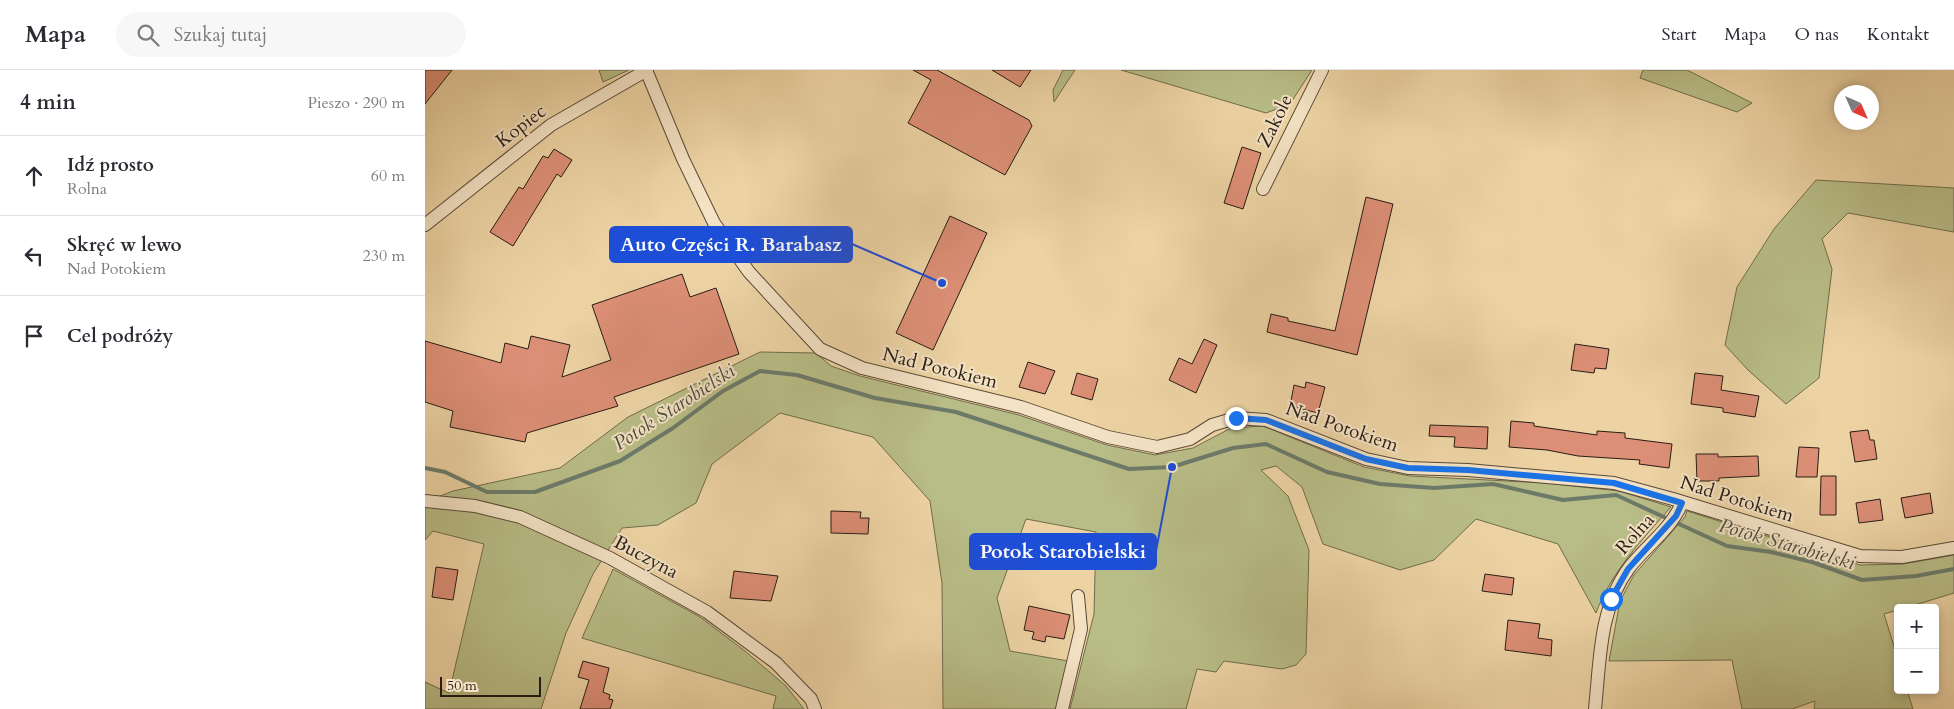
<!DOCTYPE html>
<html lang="pl">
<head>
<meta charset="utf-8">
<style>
	:root { --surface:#fff; --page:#f7f7f7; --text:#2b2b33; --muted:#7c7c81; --line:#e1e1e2 }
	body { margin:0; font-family:Cardo,serif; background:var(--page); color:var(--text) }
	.controls { position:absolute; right:15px; bottom:15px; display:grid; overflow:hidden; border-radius:5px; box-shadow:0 2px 8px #0003 }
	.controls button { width:45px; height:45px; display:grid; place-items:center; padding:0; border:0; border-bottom:1px solid var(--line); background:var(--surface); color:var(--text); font:25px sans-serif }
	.compass { position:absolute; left:1409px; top:15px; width:45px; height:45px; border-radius:50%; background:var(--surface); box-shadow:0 2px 8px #0003; rotate:135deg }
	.scale { position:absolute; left:15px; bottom:12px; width:101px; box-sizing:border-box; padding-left:5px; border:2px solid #281c13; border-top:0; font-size:14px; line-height:18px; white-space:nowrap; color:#281c13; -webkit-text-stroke:4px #f3e2c4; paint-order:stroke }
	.stop { position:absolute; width:15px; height:15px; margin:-11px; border:4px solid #1a73e8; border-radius:50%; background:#fff }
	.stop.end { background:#1a73e8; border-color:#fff; box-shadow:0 1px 5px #0008 }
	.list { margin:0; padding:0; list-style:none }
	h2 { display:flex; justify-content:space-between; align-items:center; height:65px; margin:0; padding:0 20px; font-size:21px }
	h2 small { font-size:16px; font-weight:400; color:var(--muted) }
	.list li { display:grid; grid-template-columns:32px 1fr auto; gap:15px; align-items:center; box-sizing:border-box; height:80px; padding:0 20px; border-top:1px solid var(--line) }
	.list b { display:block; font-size:19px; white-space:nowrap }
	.list p { margin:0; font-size:16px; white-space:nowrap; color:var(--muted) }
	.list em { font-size:16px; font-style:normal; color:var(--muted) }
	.icon { flex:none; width:28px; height:28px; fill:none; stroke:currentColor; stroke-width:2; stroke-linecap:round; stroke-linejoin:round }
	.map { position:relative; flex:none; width:1529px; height:639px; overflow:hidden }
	header { display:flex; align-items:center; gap:30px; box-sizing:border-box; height:70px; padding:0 25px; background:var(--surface); border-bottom:1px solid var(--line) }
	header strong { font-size:24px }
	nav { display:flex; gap:28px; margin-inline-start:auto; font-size:18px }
	.search { width:350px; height:45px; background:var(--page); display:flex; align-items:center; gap:12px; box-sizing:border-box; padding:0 18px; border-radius:28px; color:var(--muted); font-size:19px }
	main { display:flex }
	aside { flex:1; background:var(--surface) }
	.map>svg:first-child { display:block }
	.green { fill:#b8bc86; stroke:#706c4c }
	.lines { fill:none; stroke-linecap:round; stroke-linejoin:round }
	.stream { stroke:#6c7a69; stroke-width:4 }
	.building { fill:#dc8f76; stroke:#281c13 }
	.minor-casing { stroke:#594a37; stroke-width:14 }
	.minor { stroke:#f3e2c4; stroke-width:12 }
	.route { stroke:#1a73e8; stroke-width:6 }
	.labels { text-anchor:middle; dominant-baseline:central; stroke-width:4; stroke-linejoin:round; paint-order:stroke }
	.street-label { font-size:19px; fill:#281c13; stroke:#f3e2c4 }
	.water-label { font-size:20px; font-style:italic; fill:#4a4b3e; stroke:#f3e2c4 }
	.leader { fill:none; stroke:#1d4ed8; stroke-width:2 }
	.callout-dot { fill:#1d4ed8; stroke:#f3e2c4; stroke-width:2 }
	.callout { fill:#1d4ed8; stroke:#1d4ed8; stroke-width:2 }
	.callout-label { font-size:20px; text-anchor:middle; font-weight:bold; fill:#fff }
</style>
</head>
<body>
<header>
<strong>Mapa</strong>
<div class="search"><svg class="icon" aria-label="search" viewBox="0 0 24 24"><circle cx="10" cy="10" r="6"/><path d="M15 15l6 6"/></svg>Szukaj tutaj</div>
<nav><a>Start</a><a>Mapa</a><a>O nas</a><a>Kontakt</a></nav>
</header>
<main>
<aside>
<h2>4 min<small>Pieszo · 290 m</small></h2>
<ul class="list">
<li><svg class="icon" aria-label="ahead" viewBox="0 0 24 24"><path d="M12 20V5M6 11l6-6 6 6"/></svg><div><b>Idź prosto</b><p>Rolna</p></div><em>60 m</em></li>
<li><svg class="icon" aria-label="left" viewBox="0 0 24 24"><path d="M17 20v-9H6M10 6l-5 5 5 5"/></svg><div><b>Skręć w lewo</b><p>Nad Potokiem</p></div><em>230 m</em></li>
<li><svg class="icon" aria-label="arrive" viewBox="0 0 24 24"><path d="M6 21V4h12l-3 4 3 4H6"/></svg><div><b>Cel podróży</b></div></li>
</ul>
</aside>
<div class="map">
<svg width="1529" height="639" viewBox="0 0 1529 639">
	<rect width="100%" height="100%" fill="#edd3a4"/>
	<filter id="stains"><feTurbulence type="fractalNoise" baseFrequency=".004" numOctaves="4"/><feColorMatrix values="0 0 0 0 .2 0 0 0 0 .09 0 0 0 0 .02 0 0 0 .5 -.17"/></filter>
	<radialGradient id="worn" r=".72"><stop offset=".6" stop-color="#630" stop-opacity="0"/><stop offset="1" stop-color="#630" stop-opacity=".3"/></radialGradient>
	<g class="green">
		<path d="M 174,0 L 204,0 L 178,12 Z"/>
		<path d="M 638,0 L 650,0 L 629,32 L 628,20 Z"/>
		<path d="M 696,0 L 887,0 L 865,34 L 841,43 Z"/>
		<path d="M 1218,0 L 1262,0 L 1327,33 L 1312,42 L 1215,8 Z"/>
		<path d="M 1391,110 L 1529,118 L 1529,162 L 1423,143 L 1397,169 L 1407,199 L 1394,308 L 1361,334 L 1323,300 L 1300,275 L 1312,217 L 1349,159 Z"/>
		<path d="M 335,282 L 391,283 L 406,296 L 435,306 L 594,345 L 682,375 L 730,385 L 768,378 L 806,358 L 838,356 L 939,397 L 985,406 L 1121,413 L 1194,421 L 1246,437 C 1217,470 1186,502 1171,543 L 1133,474 L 1051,449 L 1009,490 L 975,500 L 898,474 L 877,417 L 851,396 L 836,400 L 863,426 L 884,480 L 881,584 L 871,595 L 857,599 L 799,591 L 791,602 L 772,599 L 761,639 L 645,639 L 669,544 L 671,462 L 601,449 L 572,528 L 585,581 L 643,591 L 631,639 L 518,639 L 517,513 L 505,431 L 448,367 L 355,343 L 287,394 L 271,433 L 233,455 L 197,458 L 168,504 L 141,563 L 116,639 L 0,639 L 0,612 L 24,623 L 59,474 L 8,461 L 0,470 L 0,432 L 28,421 L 135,398 L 203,347 Z"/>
		<path d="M 1262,441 L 1435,495 L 1478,494 L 1529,485 L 1529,523 L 1480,538 L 1473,538 L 1473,540 L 1459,544 L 1473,589 L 1473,620 L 1482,620 L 1488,639 L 1389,639 L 1390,631 L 1367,639 L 1317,639 L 1307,590 L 1184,591 L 1195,531 L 1209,505 L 1260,447 Z"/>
		<path d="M 188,499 L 275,547 L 320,581 L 361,616 L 379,639 L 348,639 L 351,626 L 157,568 Z"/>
	</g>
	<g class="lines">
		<path class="stream" d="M 0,398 L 20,402 L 62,422 L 110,422 L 195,391 L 248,358 L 298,321 L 335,301 L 372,305 L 450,328 L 531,342 L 704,399 L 747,397 L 808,378 L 841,374 L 902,402 L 955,414 L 1009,418 L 1068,414 L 1138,430 L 1191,425 L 1302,476 L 1346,482 L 1387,492 L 1437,510 L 1491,506 L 1529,499"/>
	</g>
	<g class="building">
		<path d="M 0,0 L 27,0 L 0,34 Z"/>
		<path d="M 488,0 L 512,0 L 604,50 L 607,56 L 580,105 L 483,53 L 506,10 Z"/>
		<path d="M 567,0 L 606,0 L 595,17 Z"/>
		<path d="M 817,77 L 836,83 L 818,139 L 799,133 Z"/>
		<path d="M 129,79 L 147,90 L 136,107 L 132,104 L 88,176 L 65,162 L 94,117 L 98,119 L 118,86 L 123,88 Z"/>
		<path d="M 941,127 L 968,134 L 932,285 L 842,262 L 846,244 L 863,248 L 863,251 L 910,261 Z"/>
		<path d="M 525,146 L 562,163 L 508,280 L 471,263 Z"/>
		<path d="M 257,204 L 265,227 L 291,218 L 314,284 L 189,327 L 193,336 L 102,363 L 100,372 L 25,357 L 28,341 L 0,332 L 0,271 L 76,293 L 80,273 L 103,279 L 106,266 L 145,275 L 137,307 L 186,290 L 167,235 Z"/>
		<path d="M 779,269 L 792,275 L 771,323 L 744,310 L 754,288 L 767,294 Z"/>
		<path d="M 1150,274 L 1184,279 L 1181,299 L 1170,298 L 1169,303 L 1146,300 Z"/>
		<path d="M 603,292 L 630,301 L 620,324 L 594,317 Z"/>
		<path d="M 652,303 L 673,309 L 667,330 L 646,324 Z"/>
		<path d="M 1270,303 L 1298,306 L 1296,320 L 1334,326 L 1330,347 L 1298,342 L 1298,338 L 1266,334 Z"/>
		<path d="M 881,312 L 900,317 L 893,343 L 865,336 L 869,315 L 880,318 Z"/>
		<path d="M 1086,351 L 1109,353 L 1109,356 L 1172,365 L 1172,361 L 1200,363 L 1200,368 L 1247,374 L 1244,398 L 1214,394 L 1215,390 L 1153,386 L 1122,380 L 1084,377 Z"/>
		<path d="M 1005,355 L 1063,357 L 1062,379 L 1029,377 L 1030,367 L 1004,366 Z"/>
		<path d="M 1443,360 L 1445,370 L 1449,370 L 1452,389 L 1430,392 L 1425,362 Z"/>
		<path d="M 1374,377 L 1394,378 L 1392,407 L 1371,407 Z"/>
		<path d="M 1271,384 L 1293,384 L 1293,387 L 1333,386 L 1334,406 L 1294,408 L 1294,411 L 1272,411 Z"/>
		<path d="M 1396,406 L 1411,406 L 1411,445 L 1395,445 Z"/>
		<path d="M 1505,423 L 1508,443 L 1480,448 L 1476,428 Z"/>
		<path d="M 1455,429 L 1458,450 L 1434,453 L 1431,433 Z"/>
		<path d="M 406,441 L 436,442 L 435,448 L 444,448 L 443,464 L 406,463 Z"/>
		<path d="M 11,497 L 33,500 L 28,530 L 7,527 Z"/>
		<path d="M 309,501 L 353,506 L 346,531 L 305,528 Z"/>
		<path d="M 1060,504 L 1089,508 L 1087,525 L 1057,521 Z"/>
		<path d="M 604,536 L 645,545 L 639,569 L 621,566 L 620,572 L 607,569 L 609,562 L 599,560 Z"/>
		<path d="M 1083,550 L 1115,554 L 1113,568 L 1127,570 L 1126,586 L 1080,580 Z"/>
		<path d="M 158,591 L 184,598 L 178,622 L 185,625 L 184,629 L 188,630 L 185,639 L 155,639 L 164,610 L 153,607 Z"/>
	</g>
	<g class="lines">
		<g class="minor-casing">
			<g id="minor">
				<path d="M 221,0 L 258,89 L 289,153 L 324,202 L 395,279 L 437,298 L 596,337 L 683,367 L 732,377 L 765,369 L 787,355 L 811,348 L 841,350 L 941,389 L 983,398 L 1043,400 L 1189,413 L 1248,429 L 1435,486 L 1477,487 L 1529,478"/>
				<path d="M 838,119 L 897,0"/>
				<path d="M 0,155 L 126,55 L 222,0"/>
				<path d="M 0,431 L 50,436 L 95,447 L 185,488 L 282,542 L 351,593 L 386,629 L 390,639"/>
				<path d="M 637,639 L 656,559 L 653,526"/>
				<path d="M 1170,639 C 1175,592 1174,538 1204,498 C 1221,476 1246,459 1257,433"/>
			</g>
		</g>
		<use href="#minor" class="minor"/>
	</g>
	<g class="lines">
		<path class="route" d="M 811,348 L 841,350 L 941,389 L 983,398 L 1043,400 L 1189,413 L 1257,433 L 1251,446 L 1203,499 L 1186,529"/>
	</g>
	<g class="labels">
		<g class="street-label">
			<text transform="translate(850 51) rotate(-64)">Zakole</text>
			<text transform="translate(96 56) rotate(-37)">Kopiec</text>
			<text transform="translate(515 298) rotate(14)">Nad Potokiem</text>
			<text transform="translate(917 357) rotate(19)">Nad Potokiem</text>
			<text transform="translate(1312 429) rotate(17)">Nad Potokiem</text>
			<text transform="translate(1210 464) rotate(-48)">Rolna</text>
			<text transform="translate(221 487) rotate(28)">Buczyna</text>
		</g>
		<g class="water-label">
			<text transform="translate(249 337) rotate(-33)">Potok Starobielski</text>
			<text transform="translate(1362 474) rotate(16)">Potok Starobielski</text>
		</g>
	</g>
	<path class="leader" d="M517 213L427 174M747 397L731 481"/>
	<g class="callout-dot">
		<circle cx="517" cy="213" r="5"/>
		<circle cx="747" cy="397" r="5"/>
	</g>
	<g class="callout">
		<rect x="185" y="157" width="242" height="35" rx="5"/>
		<rect x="545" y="464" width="186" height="35" rx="5"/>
	</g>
	<g class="callout-label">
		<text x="306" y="181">Auto Części R. Barabasz</text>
		<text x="638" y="488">Potok Starobielski</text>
	</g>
	<rect width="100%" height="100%" filter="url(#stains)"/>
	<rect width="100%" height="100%" fill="url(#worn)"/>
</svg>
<div class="controls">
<button>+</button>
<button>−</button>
</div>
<svg class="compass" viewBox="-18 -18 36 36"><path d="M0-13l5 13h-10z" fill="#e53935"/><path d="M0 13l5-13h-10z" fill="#7c7c81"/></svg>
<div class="scale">50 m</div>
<div class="stop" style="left:1186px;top:529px"></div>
<div class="stop end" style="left:811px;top:348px"></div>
</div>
</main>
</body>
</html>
